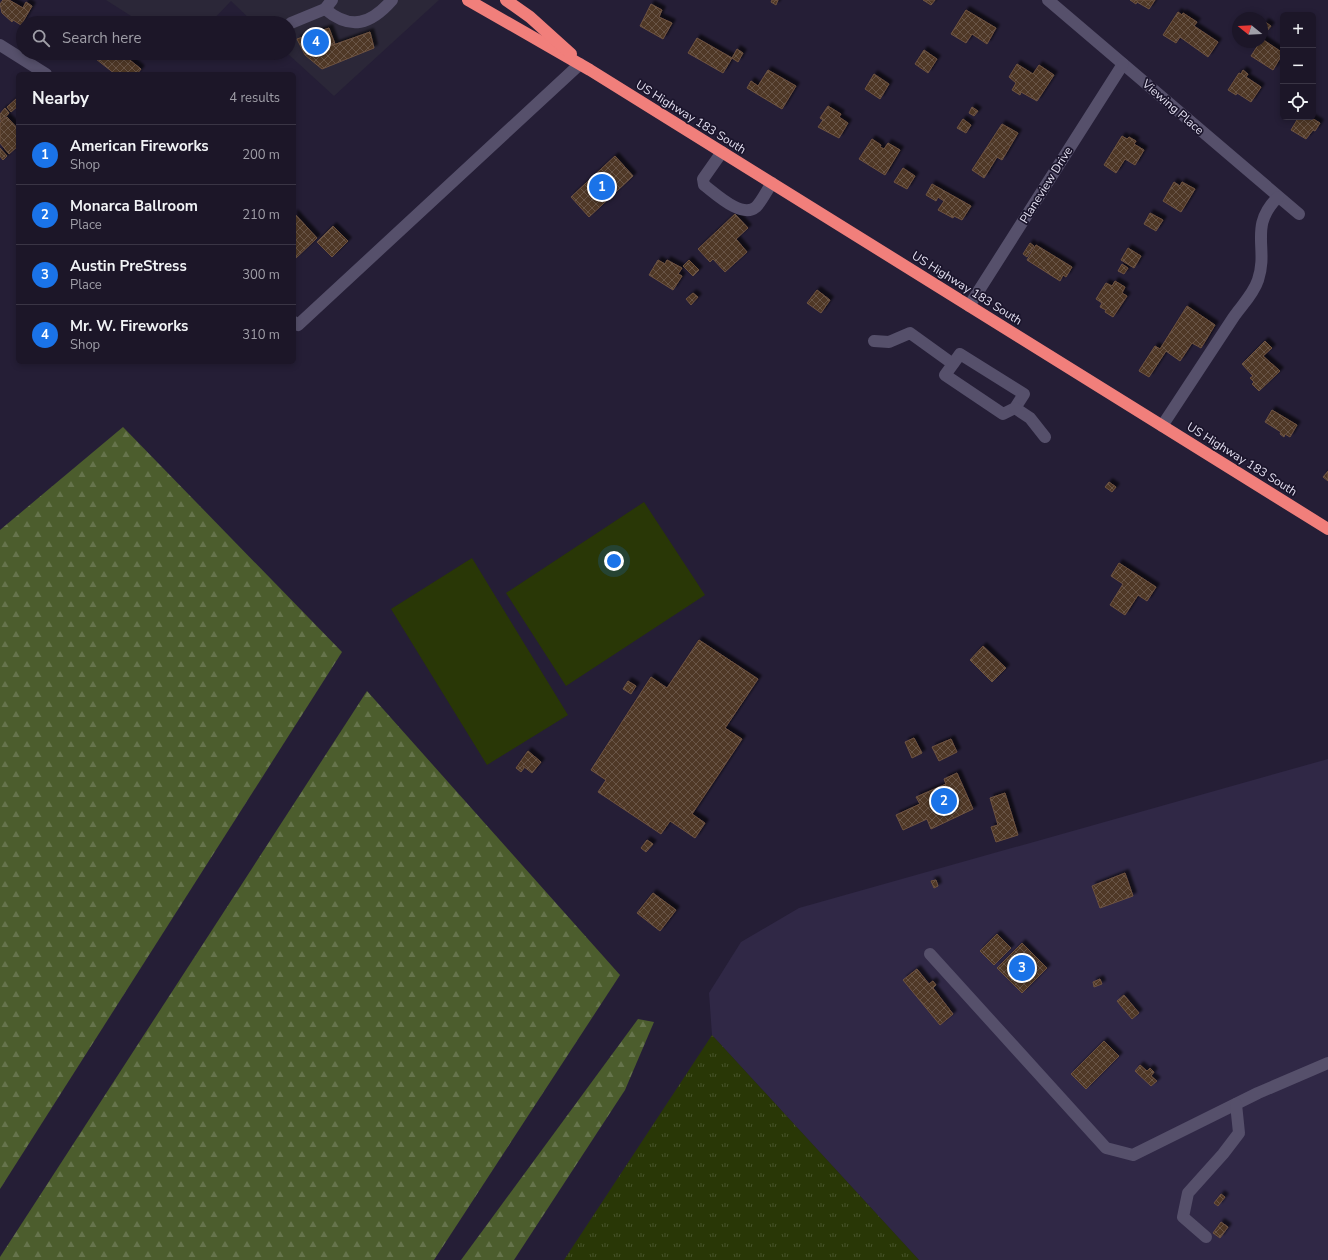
<!DOCTYPE html>
<html lang="en">
<head>
<meta charset="utf-8">
<style>
	:root { --surface:#1c1628; --page:#251f30; --text:#f1f3f6; --muted:#a09fa8; --line:#3a3545; --accent:#1a73e8 }
	body { margin:0; font-family:"Nunito Sans",sans-serif; background:var(--page); color:var(--text) }
	.controls { position:absolute; right:12px; top:12px; display:grid; overflow:hidden; border-radius:6px; box-shadow:0 2px 6px #0003 }
	.controls button { width:36px; height:36px; display:grid; place-items:center; padding:0; border:0; border-bottom:1px solid var(--line); background:var(--surface); color:var(--text); font:20px sans-serif }
	.compass { position:absolute; left:1232px; top:12px; width:36px; height:36px; border-radius:50%; background:var(--surface); box-shadow:0 2px 6px #0003; rotate:288deg }
	.you { position:absolute; left:614px; top:561px; width:14px; height:14px; margin:-10px; border:3px solid #fff; border-radius:50%; background:#1a73e8; box-shadow:0 0 0 6px #1a73e833 }
	.badge { display:grid; place-items:center; width:26px; height:26px; border-radius:50%; background:var(--accent); color:#fff; font-size:13px; font-weight:700 }
	.pin { position:absolute; translate:-50% -50%; border:2px solid #fff; box-shadow:0 1px 4px #0006 }
	.list { margin:0; padding:0; list-style:none }
	h2 { display:flex; justify-content:space-between; align-items:center; height:52px; margin:0; padding:0 16px; font-size:17px }
	h2 small { font-size:13px; font-weight:400; color:var(--muted) }
	.list li { display:grid; grid-template-columns:26px 1fr auto; gap:12px; align-items:center; box-sizing:border-box; height:60px; padding:0 16px; border-top:1px solid var(--line) }
	.list b { display:block; font-size:15px; white-space:nowrap }
	.list p { margin:0; font-size:13px; white-space:nowrap; color:var(--muted) }
	.list em { font-size:13px; font-style:normal; color:var(--muted) }
	.icon { flex:none; width:22px; height:22px; fill:none; stroke:currentColor; stroke-width:2; stroke-linecap:round; stroke-linejoin:round }
	.map { position:relative; flex:none; width:1328px; height:1260px; overflow:hidden }
	.search { position:absolute; background:var(--surface); box-shadow:0 2px 6px #0003; left:16px; top:16px; width:280px; height:44px; display:flex; align-items:center; gap:10px; box-sizing:border-box; padding:0 14px; border-radius:22px; color:var(--muted); font-size:15px }
	.panel { position:absolute; background:var(--surface); box-shadow:0 2px 6px #0003; left:16px; top:72px; width:280px; height:292px; border-radius:6px }
	.map>svg:first-child { display:block }
	.commercial { fill:#2b2738 }
	.built { fill:#302846 }
	.grass { fill:url(#grass-tufts) }
	.forest { fill:url(#forest-firs) }
	.garden { fill:#293706 }
	.building { fill:url(#building-cross-hatch); stroke:#6e5341; filter:url(#shadow) }
	.lines { fill:none; stroke-linecap:round; stroke-linejoin:round }
	.minor { stroke:#56506b; stroke-width:12 }
	.highway { stroke:#f17f7b; stroke-width:12 }
	.labels { text-anchor:middle; dominant-baseline:central; stroke-width:3.5; stroke-linejoin:round; paint-order:stroke }
	.street-label { font-size:12px; fill:#e4e0f1; stroke:#1b152c }
</style>
</head>
<body>
<div class="map">
<svg width="1328" height="1260" viewBox="0 0 1328 1260">
	<defs>
		<pattern id="grass-tufts" width="24" height="20" patternUnits="userSpaceOnUse"><rect width="24" height="20" fill="#293706"/><path d="M3 7l-1-3M5 7V3M7 7l1-3M15 17l-1-3M17 17v-4M19 17l1-3" fill="none" stroke="#48542b"/></pattern>
		<pattern id="forest-firs" width="22" height="20" patternUnits="userSpaceOnUse"><rect width="22" height="20" fill="#4c5d2d"/><path d="M5 1l3.5 6h-7zM16 11l3.5 6h-7z" fill="#66744c"/></pattern>
		<pattern id="building-cross-hatch" width="8" height="8" patternUnits="userSpaceOnUse"><rect width="8" height="8" fill="#503726"/><path d="M0 0l8 8M0 8l8-8" fill="none" stroke="#695446"/></pattern>
		<filter id="shadow"><feDropShadow dx="3.5" dy="-3.5" stdDeviation="1" flood-color="#0009"/></filter>
	</defs>
	<rect width="100%" height="100%" fill="#251e36"/>
	<path class="commercial" d="M 106,0 L 439,0 L 334,96 L 287,53 L 289,53 L 289,23 L 254,23 L 231,1 L 210,23 L 142,23 Z"/>
	<path class="built" d="M 1328,759 L 1328,1260 L 919,1260 L 712,1035 L 709,993 L 741,942 L 799,908 Z"/>
	<path class="grass" d="M 712,1035 L 919,1260 L 564,1260 Z"/>
	<g class="forest">
		<path d="M 123,427 L 342,652 L 0,1189 L 0,530 Z"/>
		<path d="M 367,691 L 620,975 L 434,1260 L 0,1260 L 0,1257 Z"/>
		<path d="M 638,1019 L 654,1022 L 625,1090 L 514,1260 L 461,1260 Z"/>
	</g>
	<g class="garden">
		<path d="M 644,502 L 705,595 L 566,686 L 506,593 Z"/>
		<path d="M 472,558 L 568,715 L 487,765 L 391,609 Z"/>
	</g>
	<g class="building">
		<path d="M 3,0 L 9,0 L 23,8 L 26,2 L 32,6 L 21,25 L 13,20 L 12,22 L 2,13 L 0,4 Z"/>
		<path d="M 772,0 L 778,0 L 776,5 L 771,2 Z"/>
		<path d="M 923,0 L 935,0 L 931,5 Z"/>
		<path d="M 1130,0 L 1155,0 L 1149,9 L 1137,2 L 1136,4 Z"/>
		<path d="M 651,4 L 662,10 L 659,17 L 672,23 L 663,39 L 640,26 Z"/>
		<path d="M 966,10 L 996,28 L 987,44 L 972,34 L 966,43 L 951,34 Z"/>
		<path d="M 1178,12 L 1182,15 L 1183,13 L 1197,22 L 1194,26 L 1218,42 L 1208,57 L 1180,37 L 1176,43 L 1163,35 Z"/>
		<path d="M 1265,22 L 1271,26 L 1267,31 L 1262,28 Z"/>
		<path d="M 329,28 L 335,44 L 305,55 L 297,39 Z"/>
		<path d="M 370,32 L 374,48 L 322,69 L 305,55 Z"/>
		<path d="M 697,38 L 732,58 L 723,73 L 688,53 Z"/>
		<path d="M 1262,39 L 1283,53 L 1273,70 L 1251,56 Z"/>
		<path d="M 737,49 L 743,53 L 738,62 L 732,58 Z"/>
		<path d="M 924,50 L 937,59 L 928,73 L 915,64 Z"/>
		<path d="M 101,53 L 121,53 L 141,69 L 137,74 L 115,74 L 96,59 Z"/>
		<path d="M 1017,64 L 1033,74 L 1039,65 L 1054,75 L 1037,101 L 1021,92 L 1020,95 L 1012,90 L 1016,83 L 1009,77 Z"/>
		<path d="M 768,70 L 796,86 L 782,109 L 747,88 L 751,81 L 758,86 Z"/>
		<path d="M 1243,70 L 1248,74 L 1246,77 L 1261,87 L 1251,102 L 1237,93 L 1236,95 L 1228,90 L 1239,73 L 1241,74 Z"/>
		<path d="M 874,74 L 889,84 L 880,99 L 865,89 Z"/>
		<path d="M 16,99 L 18,106 L 11,112 L 7,107 Z"/>
		<path d="M 828,106 L 841,114 L 839,117 L 848,123 L 839,138 L 818,127 L 823,120 L 820,118 Z"/>
		<path d="M 972,107 L 978,111 L 974,116 L 969,113 Z"/>
		<path d="M 5,108 L 9,113 L 1,122 L 0,114 Z"/>
		<path d="M 7,117 L 18,129 L 18,146 L 9,154 L 0,143 L 0,123 Z"/>
		<path d="M 1291,117 L 1310,117 L 1320,123 L 1315,131 L 1313,130 L 1306,139 L 1291,130 L 1297,120 Z"/>
		<path d="M 963,119 L 971,125 L 966,133 L 957,128 Z"/>
		<path d="M 1002,124 L 1018,133 L 1002,160 L 997,157 L 984,178 L 972,170 Z"/>
		<path d="M 1122,136 L 1127,139 L 1129,137 L 1136,141 L 1134,144 L 1144,150 L 1135,165 L 1125,159 L 1116,173 L 1104,165 Z"/>
		<path d="M 872,139 L 881,145 L 880,147 L 884,149 L 888,143 L 900,150 L 885,175 L 859,159 Z"/>
		<path d="M 0,148 L 7,156 L 3,160 L 0,156 Z"/>
		<path d="M 615,156 L 633,176 L 589,217 L 571,197 Z"/>
		<path d="M 903,168 L 915,176 L 907,189 L 894,182 Z"/>
		<path d="M 1174,182 L 1180,186 L 1182,182 L 1195,189 L 1181,212 L 1163,201 Z"/>
		<path d="M 932,184 L 971,206 L 962,220 L 954,216 L 953,218 L 938,210 L 944,201 L 938,197 L 936,201 L 926,195 Z"/>
		<path d="M 294,213 L 317,238 L 296,258 L 294,256 Z"/>
		<path d="M 1150,213 L 1163,220 L 1156,231 L 1144,224 Z"/>
		<path d="M 735,214 L 748,228 L 736,239 L 747,252 L 725,272 L 713,259 L 710,262 L 698,249 Z"/>
		<path d="M 333,226 L 348,241 L 332,257 L 317,242 Z"/>
		<path d="M 1030,243 L 1034,246 L 1027,257 L 1023,254 Z"/>
		<path d="M 1036,245 L 1072,267 L 1066,277 L 1063,275 L 1060,281 L 1027,260 Z"/>
		<path d="M 1128,248 L 1141,256 L 1134,268 L 1121,260 Z"/>
		<path d="M 658,260 L 665,264 L 667,260 L 682,268 L 678,274 L 682,276 L 673,290 L 649,275 Z"/>
		<path d="M 689,260 L 699,270 L 693,276 L 683,266 Z"/>
		<path d="M 1122,264 L 1128,268 L 1124,274 L 1118,271 Z"/>
		<path d="M 1115,281 L 1125,287 L 1122,293 L 1127,296 L 1113,317 L 1105,312 L 1106,310 L 1100,307 L 1102,303 L 1096,299 L 1106,283 L 1112,286 Z"/>
		<path d="M 817,290 L 830,300 L 821,313 L 807,303 Z"/>
		<path d="M 693,293 L 698,297 L 691,305 L 686,299 Z"/>
		<path d="M 1187,306 L 1215,325 L 1201,348 L 1192,343 L 1180,361 L 1166,351 L 1149,377 L 1139,371 L 1140,369 L 1155,346 L 1160,349 Z"/>
		<path d="M 1265,341 L 1272,348 L 1263,356 L 1280,371 L 1259,391 L 1252,384 L 1254,382 L 1250,378 L 1253,376 L 1242,364 Z"/>
		<path d="M 1272,410 L 1297,425 L 1290,437 L 1285,434 L 1284,437 L 1280,434 L 1281,432 L 1265,422 Z"/>
		<path d="M 1328,471 L 1328,481 L 1323,477 Z"/>
		<path d="M 1109,482 L 1116,487 L 1112,492 L 1105,487 Z"/>
		<path d="M 1119,563 L 1156,587 L 1147,601 L 1138,595 L 1125,615 L 1110,605 L 1123,584 L 1111,576 Z"/>
		<path d="M 699,640 L 758,679 L 725,728 L 742,739 L 692,814 L 705,823 L 695,838 L 670,821 L 661,834 L 598,792 L 606,780 L 591,770 L 651,677 L 667,688 Z"/>
		<path d="M 983,646 L 1006,668 L 992,682 L 970,660 Z"/>
		<path d="M 628,681 L 636,686 L 631,694 L 623,689 Z"/>
		<path d="M 914,738 L 922,753 L 912,758 L 905,742 Z"/>
		<path d="M 951,739 L 957,752 L 939,761 L 932,747 Z"/>
		<path d="M 528,751 L 541,762 L 532,773 L 523,766 L 524,768 L 521,772 L 516,768 Z"/>
		<path d="M 957,773 L 973,809 L 931,829 L 927,819 L 903,830 L 896,815 L 920,804 L 916,797 L 946,784 L 944,779 Z"/>
		<path d="M 1005,793 L 1018,835 L 996,842 L 991,827 L 998,825 L 990,798 Z"/>
		<path d="M 647,840 L 653,844 L 646,852 L 641,848 Z"/>
		<path d="M 1125,873 L 1133,896 L 1100,908 L 1092,886 Z"/>
		<path d="M 936,880 L 938,886 L 934,888 L 931,881 Z"/>
		<path d="M 653,893 L 676,910 L 660,931 L 637,913 Z"/>
		<path d="M 997,934 L 1011,948 L 994,965 L 980,951 Z"/>
		<path d="M 1022,943 L 1047,968 L 1022,993 L 997,968 Z"/>
		<path d="M 917,969 L 929,984 L 933,981 L 936,985 L 933,988 L 953,1014 L 940,1025 L 903,980 Z"/>
		<path d="M 1100,979 L 1102,984 L 1094,987 L 1093,982 Z"/>
		<path d="M 1124,995 L 1139,1013 L 1132,1019 L 1117,1001 Z"/>
		<path d="M 1104,1041 L 1119,1056 L 1086,1089 L 1071,1074 Z"/>
		<path d="M 1140,1065 L 1147,1071 L 1150,1068 L 1154,1072 L 1151,1076 L 1157,1081 L 1151,1086 L 1135,1071 Z"/>
		<path d="M 1221,1194 L 1225,1197 L 1218,1206 L 1214,1203 Z"/>
		<path d="M 1221,1222 L 1228,1227 L 1220,1238 L 1213,1233 Z"/>
	</g>
	<g class="lines">
		<g class="minor">
			<path d="M 1048,0 L 1299,214"/>
			<path d="M 325,9 C 351,31 371,24 392,0"/>
			<path d="M 291,23 L 325,9 L 332,0"/>
			<path d="M 0,45 L 46,74"/>
			<path d="M 722,152 L 703,179 L 704,185 C 716,194 742,219 756,207 C 762,201 767,190 772,183"/>
			<path d="M 969,306 L 1123,64"/>
			<path d="M 294,322 L 298,325 L 580,64"/>
			<path d="M 874,341 L 889,342 L 910,333 L 953,364 L 960,354 L 1024,394 L 1015,408 L 1003,414 L 945,375 L 953,364"/>
			<path d="M 1015,408 L 1030,418 L 1045,437"/>
			<path d="M 1162,426 C 1186,390 1209,354 1233,318 C 1241,306 1253,295 1258,280 C 1269,247 1248,227 1278,197"/>
			<path d="M 930,954 L 1106,1148 L 1133,1155 L 1258,1093 L 1328,1063"/>
			<path d="M 1206,1237 L 1183,1217 L 1188,1193 L 1223,1154 L 1239,1133 L 1236,1104"/>
		</g>
		<g class="highway">
			<path d="M 468,0 L 590,70 L 1328,529"/>
			<path d="M 506,0 L 530,17 L 571,54"/>
		</g>
	</g>
	<g class="labels">
		<g class="street-label">
			<text transform="translate(1173 107) rotate(41)">Viewing Place</text>
			<text transform="translate(691 117) rotate(32)">US Highway 183 South</text>
			<text transform="translate(1046 185) rotate(-58)">Planeview Drive</text>
			<text transform="translate(967 288) rotate(32)">US Highway 183 South</text>
			<text transform="translate(1242 459) rotate(32)">US Highway 183 South</text>
		</g>
	</g>
</svg>
<div class="controls">
<button>+</button>
<button>−</button>
<button><svg class="icon" aria-label="locate" viewBox="0 0 24 24"><circle cx="12" cy="12" r="6"/><path d="M12 2v4M12 18v4M2 12h4M18 12h4"/></svg></button>
</div>
<svg class="compass" viewBox="-18 -18 36 36"><path d="M0-13l5 13h-10z" fill="#e53935"/><path d="M0 13l5-13h-10z" fill="#a09fa8"/></svg>
<div class="you"></div>
<div class="pin badge" style="left:602px;top:187px">1</div>
<div class="pin badge" style="left:944px;top:801px">2</div>
<div class="pin badge" style="left:1022px;top:968px">3</div>
<div class="pin badge" style="left:316px;top:42px">4</div>
<div class="search"><svg class="icon" aria-label="search" viewBox="0 0 24 24"><circle cx="10" cy="10" r="6"/><path d="M15 15l6 6"/></svg>Search here</div>
<section class="panel">
<h2>Nearby<small>4 results</small></h2>
<ul class="list">
<li><span class="badge">1</span><div><b>American Fireworks</b><p>Shop</p></div><em>200 m</em></li>
<li><span class="badge">2</span><div><b>Monarca Ballroom</b><p>Place</p></div><em>210 m</em></li>
<li><span class="badge">3</span><div><b>Austin PreStress</b><p>Place</p></div><em>300 m</em></li>
<li><span class="badge">4</span><div><b>Mr. W. Fireworks</b><p>Shop</p></div><em>310 m</em></li>
</ul>
</section>
</div>
</body>
</html>
